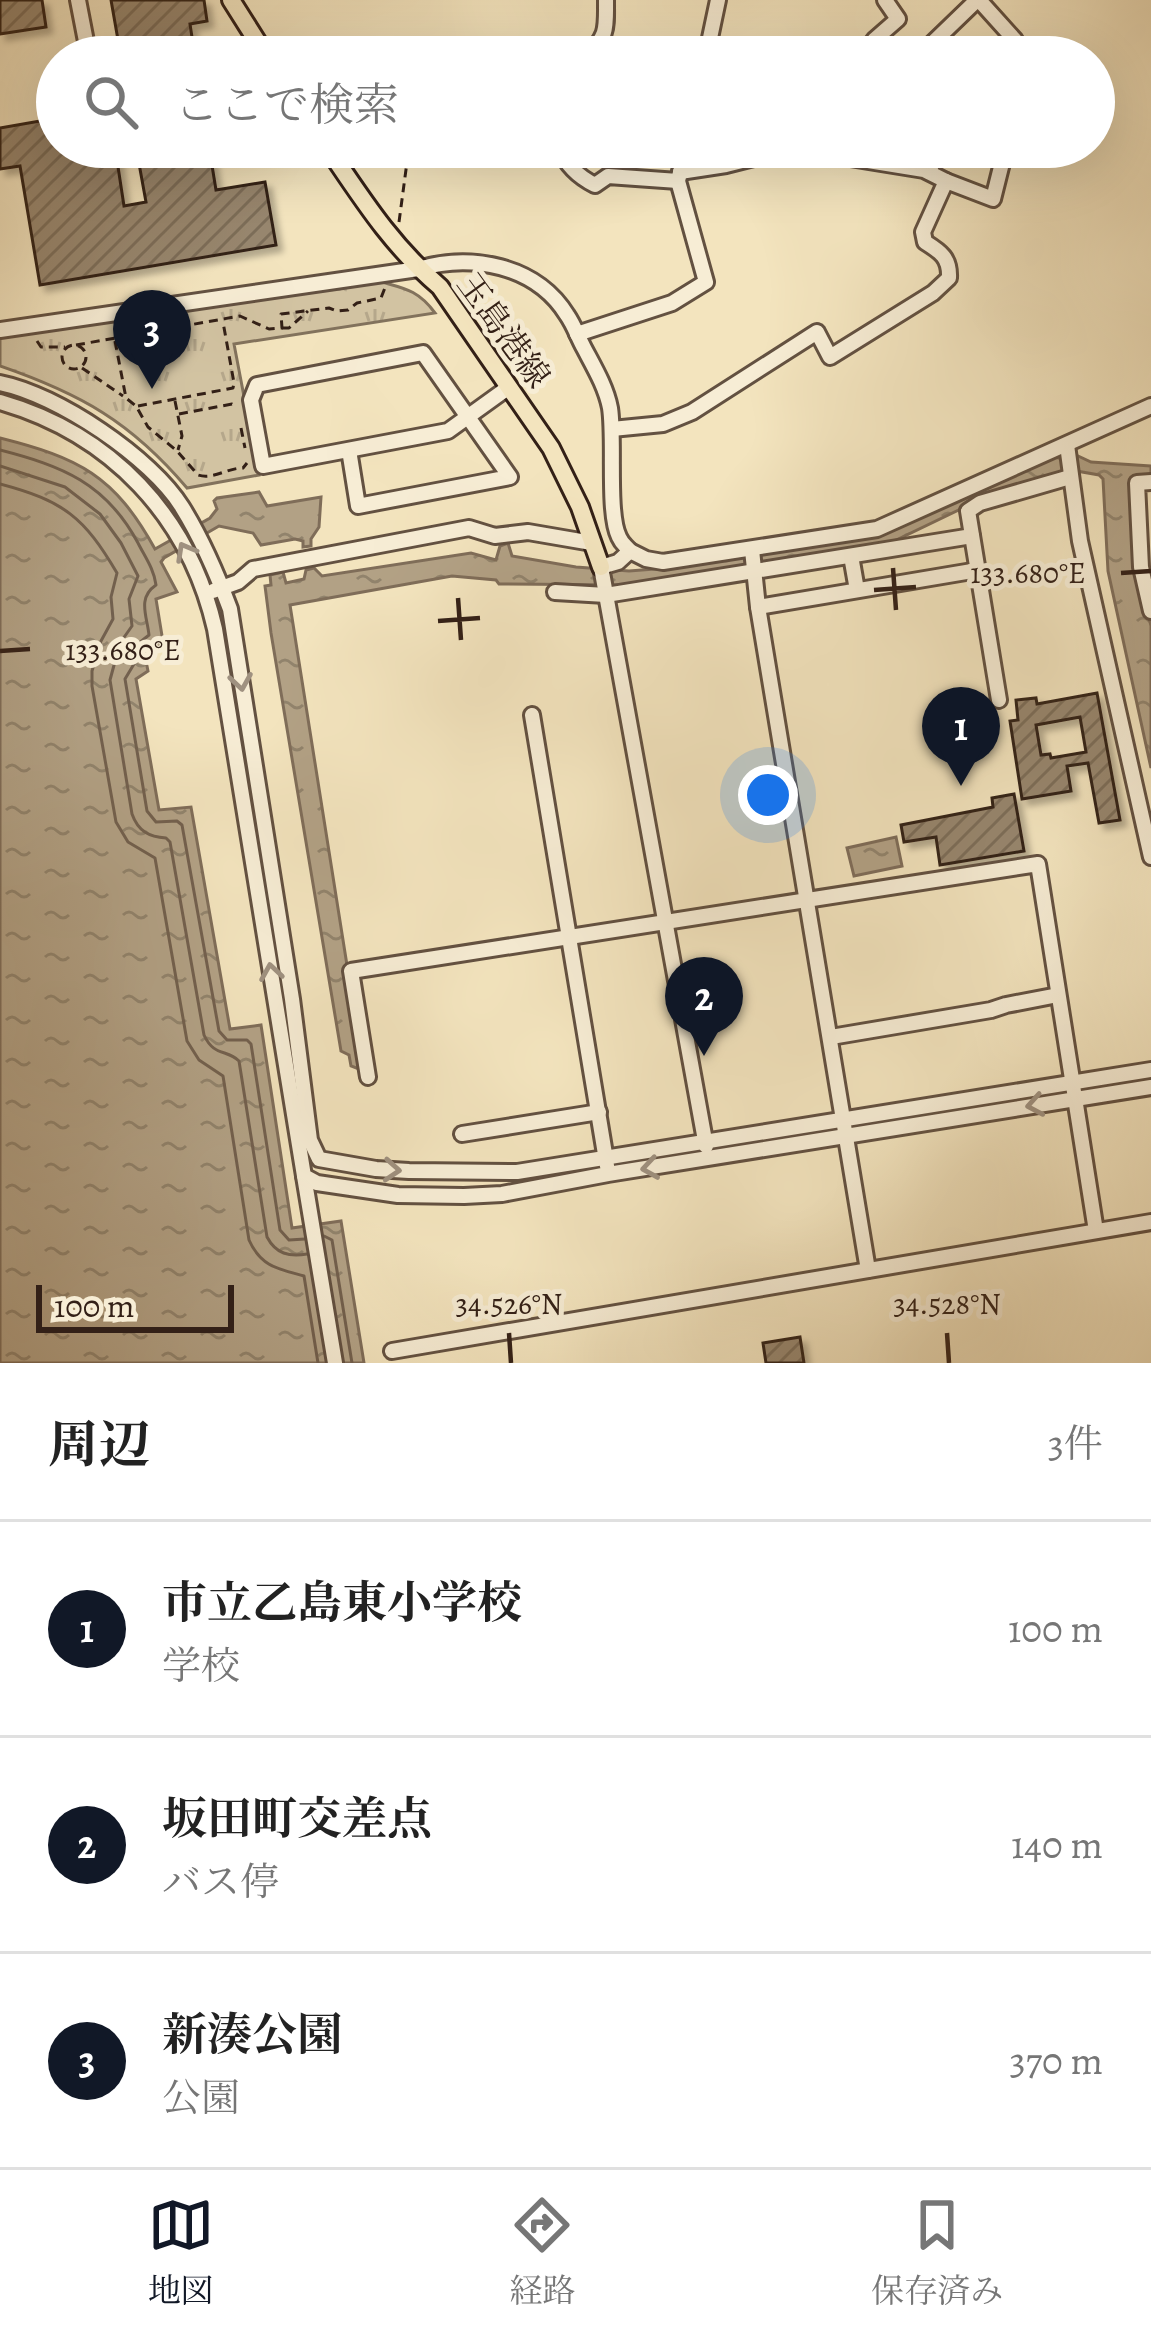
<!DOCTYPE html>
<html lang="ja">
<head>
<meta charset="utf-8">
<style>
	:root { --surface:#fff; --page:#f6f6f6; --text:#222; --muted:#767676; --line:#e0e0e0; --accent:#111827 }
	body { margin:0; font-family:Alegreya,"Noto Serif JP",serif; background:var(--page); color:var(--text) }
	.scale { position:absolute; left:36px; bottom:30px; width:198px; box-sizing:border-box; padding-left:12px; border:6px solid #332017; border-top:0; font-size:33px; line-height:42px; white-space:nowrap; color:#332017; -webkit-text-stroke:9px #f7edd5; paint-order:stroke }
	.you { position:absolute; left:768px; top:795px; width:42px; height:42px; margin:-30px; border:9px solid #fff; border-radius:50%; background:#1a73e8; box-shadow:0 0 0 18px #1a73e833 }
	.badge { display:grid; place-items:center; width:78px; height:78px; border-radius:50%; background:var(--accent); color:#fff; font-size:39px; font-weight:700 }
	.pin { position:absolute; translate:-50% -99px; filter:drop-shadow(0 3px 6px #0008) }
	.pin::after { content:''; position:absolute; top:63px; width:42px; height:36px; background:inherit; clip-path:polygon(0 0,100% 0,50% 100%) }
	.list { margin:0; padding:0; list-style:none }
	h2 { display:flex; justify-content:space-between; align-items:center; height:156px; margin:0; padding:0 48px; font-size:51px }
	h2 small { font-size:39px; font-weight:400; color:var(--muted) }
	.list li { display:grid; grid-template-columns:78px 1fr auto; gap:36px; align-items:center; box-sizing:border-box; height:216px; padding:0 48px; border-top:3px solid var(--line) }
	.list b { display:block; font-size:45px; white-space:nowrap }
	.list p { margin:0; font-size:39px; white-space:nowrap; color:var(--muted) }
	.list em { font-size:39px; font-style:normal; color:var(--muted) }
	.icon { flex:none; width:66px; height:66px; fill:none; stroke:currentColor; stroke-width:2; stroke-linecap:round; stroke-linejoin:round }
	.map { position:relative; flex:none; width:1151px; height:1363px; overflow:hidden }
	.search { position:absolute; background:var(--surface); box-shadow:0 12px 48px #0002; left:36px; right:36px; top:36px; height:132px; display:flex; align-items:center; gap:30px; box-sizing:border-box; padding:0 42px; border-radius:66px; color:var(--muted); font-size:45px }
	.sheet { height:804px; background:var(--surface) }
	nav { display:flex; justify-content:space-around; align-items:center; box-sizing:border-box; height:168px; border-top:3px solid var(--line); background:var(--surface); font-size:33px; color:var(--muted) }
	nav a { display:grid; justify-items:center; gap:6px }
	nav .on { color:var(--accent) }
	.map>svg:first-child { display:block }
	.park { fill:url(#park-tufts); stroke:#82725c; stroke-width:3 }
	.water { fill:url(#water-ripples); stroke:#7f6d59; stroke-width:3 }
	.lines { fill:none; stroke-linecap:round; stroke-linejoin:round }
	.shore { stroke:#72604e; stroke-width:3 }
	.building { fill:url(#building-hatch); stroke:#332017; stroke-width:3; fill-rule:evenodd; filter:url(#shadow) }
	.minor-casing { stroke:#635141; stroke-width:20 }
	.major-casing { stroke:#332017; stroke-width:22 }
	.path { stroke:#332017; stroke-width:3; stroke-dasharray:9 6; stroke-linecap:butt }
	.minor { stroke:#f7edd5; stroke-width:14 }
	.major { stroke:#f3e4be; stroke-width:16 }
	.oneway { stroke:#9f9180 }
	.ticks { fill:none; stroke:#332017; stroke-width:4.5 }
	.labels { text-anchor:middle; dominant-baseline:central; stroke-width:10; stroke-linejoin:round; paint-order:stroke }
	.street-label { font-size:33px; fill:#332017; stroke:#f7edd5 }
	.ticks-label { font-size:30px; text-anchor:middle; fill:#332017; stroke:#f7edd5; stroke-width:10; stroke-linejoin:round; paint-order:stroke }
</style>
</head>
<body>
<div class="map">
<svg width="1151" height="1363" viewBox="0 0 1151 1363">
	<defs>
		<pattern id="park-tufts" width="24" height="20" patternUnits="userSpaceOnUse" patternTransform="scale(3)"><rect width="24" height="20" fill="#d2c3a2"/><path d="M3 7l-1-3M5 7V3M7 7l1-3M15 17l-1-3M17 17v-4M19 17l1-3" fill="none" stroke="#b5a78b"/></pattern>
		<pattern id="water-ripples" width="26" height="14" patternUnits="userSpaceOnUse" patternTransform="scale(3)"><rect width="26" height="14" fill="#b2a185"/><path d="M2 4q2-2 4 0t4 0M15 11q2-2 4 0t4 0" fill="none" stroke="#91836c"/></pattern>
		<pattern id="building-hatch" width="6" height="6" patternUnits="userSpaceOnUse" patternTransform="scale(3)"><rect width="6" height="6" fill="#97866e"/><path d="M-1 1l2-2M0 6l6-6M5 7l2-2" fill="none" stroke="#7c6d59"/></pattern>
		<filter id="shadow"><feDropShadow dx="6" dy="6" stdDeviation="3" flood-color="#0004"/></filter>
	</defs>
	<rect width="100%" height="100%" fill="#f3e4be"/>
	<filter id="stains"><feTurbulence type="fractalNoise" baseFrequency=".00167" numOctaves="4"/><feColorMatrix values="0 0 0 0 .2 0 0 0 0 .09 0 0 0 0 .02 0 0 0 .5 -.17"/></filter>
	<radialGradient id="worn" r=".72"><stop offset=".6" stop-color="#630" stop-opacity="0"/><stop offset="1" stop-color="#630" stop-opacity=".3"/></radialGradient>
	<path class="park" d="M 375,280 C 401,288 417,288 435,313 L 234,344 L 259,475 L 187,488 C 131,422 81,394 0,366 L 0,337 Z"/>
	<g class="water">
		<path d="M 0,438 C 79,458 114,475 155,549 L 210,518 L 217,509 L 214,501 L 217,498 L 259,492 L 267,506 L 321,497 L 319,527 L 311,539 L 311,546 L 303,547 L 303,541 L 295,539 L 261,545 L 253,533 L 219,526 L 164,558 L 161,562 L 177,592 L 156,599 L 164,648 L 144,651 L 148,671 L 136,679 L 159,810 L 191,807 L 230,1029 L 261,1025 L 292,1228 L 341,1221 L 364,1363 L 0,1363 Z"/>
		<path d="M 1076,455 L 1091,462 L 1151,466 L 1151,478 L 1132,479 L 1137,569 L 1151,626 L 1151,768 L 1108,571 L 1103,479 L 1099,475 L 1065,469 L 1062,476 L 965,507 L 890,543 L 630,585 L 499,584 L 496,580 L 452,576 L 290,605 L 362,1060 L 359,1069 L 351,1066 L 349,1055 L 341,1051 L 271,633 L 265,586 L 271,585 L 270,575 L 283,572 L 286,583 L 304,579 L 306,570 L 314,568 L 322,576 L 471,553 L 496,560 L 500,546 L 508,543 L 512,556 L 576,567 L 629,571 L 681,567 L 886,532 L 1048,456 L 1064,459 Z"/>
		<path d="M 896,837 L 902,866 L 854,876 L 847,848 Z"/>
	</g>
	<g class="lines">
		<g class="shore">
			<path d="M 0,450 C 62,466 106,483 138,543 C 145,557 154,569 156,585 C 137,598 147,616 149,635 L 134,647 L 134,664 L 125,679 L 147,811 L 156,822 L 177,821 L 182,825 L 219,1031 L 227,1040 L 247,1040 L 251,1044 L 280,1230 L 289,1240 L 305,1239"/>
			<path d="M 0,466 L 65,487 L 100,514 L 121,543 L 138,576 L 129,599 L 132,626 L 120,643 L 110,680 L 132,814 C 138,831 149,837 166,838 L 170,842 L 204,1035 C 214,1057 227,1049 239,1061 L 267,1237 C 276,1254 289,1257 307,1254"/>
			<path d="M 0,484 C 64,501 84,517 117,573 L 111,597 L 113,619 L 101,641 L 92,671 L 92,686 L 116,822 L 128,842 L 155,858 L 187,1041 L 199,1060 L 223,1076 L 249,1240 C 261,1267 279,1269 304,1276 L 318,1363"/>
			<path d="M 324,1236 L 332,1240 L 352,1363"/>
		</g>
	</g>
	<g class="building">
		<path d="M 0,0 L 42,0 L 46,27 L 0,34 Z"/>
		<path d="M 111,0 L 204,0 L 207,21 L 190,24 L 195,57 L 121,57 Z"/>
		<path d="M 57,118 L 57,147 L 115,147 L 124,206 L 146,202 L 136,147 L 209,147 L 216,190 L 265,182 L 276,245 L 40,285 L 20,166 L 0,169 L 0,128 Z"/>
		<path d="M 1097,693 L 1120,820 L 1099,823 L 1088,763 L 1067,766 L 1071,791 L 1022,799 L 1010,721 L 1018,720 L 1016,700 L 1036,698 L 1037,704 ZM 1080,717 L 1086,752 L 1051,758 L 1050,754 L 1041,755 L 1036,725 Z"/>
		<path d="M 1014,794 L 1024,851 L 940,865 L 936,837 L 904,842 L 901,825 L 993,807 L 992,798 Z"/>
		<path d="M 800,1337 L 804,1363 L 766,1363 L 763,1343 Z"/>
	</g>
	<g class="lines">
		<g class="minor-casing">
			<g id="minor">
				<path d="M 78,0 L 89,57"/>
				<path d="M 885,0 L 898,19 L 874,40 L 890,57"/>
				<path d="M 979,0 L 1015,40"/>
				<path d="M 587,57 C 608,34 606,30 606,0"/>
				<path d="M 706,57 L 718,0"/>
				<path d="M 918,57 L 977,0"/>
				<path d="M 488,147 L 495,152 L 499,147"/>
				<path d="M 558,147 C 567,165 577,176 595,185 L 608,176 L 678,181"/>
				<path d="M 334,157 L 360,147"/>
				<path d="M 680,172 L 726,165 L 798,147"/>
				<path d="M 929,172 L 939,147"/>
				<path d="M 946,181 L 993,199 L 1006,147"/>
				<path d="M 0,330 L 418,269 C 471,253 536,265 567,315 C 574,325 578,337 584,348 C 594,367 606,387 610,408 C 615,440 607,513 619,537 C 622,544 625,545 630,551 L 618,562 L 601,567 L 706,1146"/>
				<path d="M 577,334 L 672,303 L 706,282 L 678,181 L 686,147"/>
				<path d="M 0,383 C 57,394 152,458 182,507 C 202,539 217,574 230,609 L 292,999 L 310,1140 L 319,1159 L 376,1169 L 409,1171 L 517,1172 L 1151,1070"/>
				<path d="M 0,402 C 111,434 189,516 215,629 L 304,1176 L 317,1183 L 398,1195 L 464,1196 L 502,1194 L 608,1174 L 1151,1087"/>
				<path d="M 612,429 L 663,424 L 692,412 L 817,332 L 830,357 L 933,293 L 949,278 C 950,258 941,252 925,242 L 923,232 L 946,181 L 924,170 L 794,149"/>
				<path d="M 1067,445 L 1080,541 L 1151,857"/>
				<path d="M 349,450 L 358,506 L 510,477 L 423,353 L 257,385 L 251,400 L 263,466 L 448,431 L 509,387"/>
				<path d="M 1151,482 L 1137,483 L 1141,567 L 1151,611"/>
				<path d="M 752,550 L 758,607 L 868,1270"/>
				<path d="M 630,551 L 646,559 L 663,562 L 877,529 L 1151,406"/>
				<path d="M 851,556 L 857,590"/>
				<path d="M 213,591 L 238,582 L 253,569 L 469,528 L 495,536 L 528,532 L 592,543"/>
				<path d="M 555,592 L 606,595 L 972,536"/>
				<path d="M 758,607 L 978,570"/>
				<path d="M 999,700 L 968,511 L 980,503 L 1070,477"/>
				<path d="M 532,715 L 607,1166"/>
				<path d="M 831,1037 L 991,1010 L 1006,1005 L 1058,995"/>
				<path d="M 368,1077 L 351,971 L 1038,864 L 1096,1231"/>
				<path d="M 462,1134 L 599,1112"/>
				<path d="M 304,1176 L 335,1363"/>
				<path d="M 392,1351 L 1151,1222"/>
			</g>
		</g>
		<g class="major-casing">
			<g id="major">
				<path d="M 231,0 L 267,57"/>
				<path d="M 327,147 C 363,200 391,245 440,287 L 551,448 L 580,507 L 601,567"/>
			</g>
		</g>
		<g class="path">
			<path d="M 399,222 L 409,147"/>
			<path d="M 282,328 L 289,328 L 308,311"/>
			<path d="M 37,341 L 41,347 L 65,347"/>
			<path d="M 115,341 L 126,398 L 136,406 L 148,427 L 177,451 L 198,475 C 213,480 227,468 243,468 L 247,463"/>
			<circle cx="74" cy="357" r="12"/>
			<path d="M 76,345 L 240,316 L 269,329 L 282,328 L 281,314 L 329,308 L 337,311 L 348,310 L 357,303 L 381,298 L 386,285"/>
			<path d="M 82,368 L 123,396"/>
			<path d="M 175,401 L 182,436 L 178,450"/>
			<path d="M 138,406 L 233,388 L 234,383 L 223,322"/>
			<path d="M 179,414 L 232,404 L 236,408"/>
			<path d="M 241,428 L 245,448"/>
		</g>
		<use href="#minor" class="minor"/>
		<use href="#major" class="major"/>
	</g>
	<defs><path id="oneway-chevron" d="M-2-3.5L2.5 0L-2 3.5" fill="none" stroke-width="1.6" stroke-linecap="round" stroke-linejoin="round" transform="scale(3)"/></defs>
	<g class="oneway">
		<use href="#oneway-chevron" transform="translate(185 551) rotate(-119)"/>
		<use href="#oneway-chevron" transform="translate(241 682) rotate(81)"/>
		<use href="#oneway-chevron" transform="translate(271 972) rotate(-99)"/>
		<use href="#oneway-chevron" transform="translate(1035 1105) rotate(170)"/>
		<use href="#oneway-chevron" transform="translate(650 1168) rotate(171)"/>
		<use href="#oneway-chevron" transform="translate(392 1170) rotate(4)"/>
	</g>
	<path class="ticks" d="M 893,568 L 896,610M 1121,573 L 1151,571M 874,590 L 916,587M 458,598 L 461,640M 438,621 L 480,618M 0,651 L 30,649M 509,1333 L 511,1363M 947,1333 L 949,1363"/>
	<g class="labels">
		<g class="street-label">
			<text transform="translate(504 330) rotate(54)">玉島港線</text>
		</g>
	</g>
	<g class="ticks-label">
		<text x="1028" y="583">133.680°E</text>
		<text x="123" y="660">133.680°E</text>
		<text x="509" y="1314">34.526°N</text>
		<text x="947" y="1314">34.528°N</text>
	</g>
	<rect width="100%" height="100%" filter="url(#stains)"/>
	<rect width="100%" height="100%" fill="url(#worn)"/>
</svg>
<div class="scale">100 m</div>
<div class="you"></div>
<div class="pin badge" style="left:961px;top:786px">1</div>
<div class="pin badge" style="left:704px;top:1056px">2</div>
<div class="pin badge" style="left:152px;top:389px">3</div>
<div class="search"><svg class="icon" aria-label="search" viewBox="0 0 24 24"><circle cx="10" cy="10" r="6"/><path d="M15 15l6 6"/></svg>ここで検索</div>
</div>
<section class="sheet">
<h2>周辺<small>3件</small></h2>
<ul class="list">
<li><span class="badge">1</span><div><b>市立乙島東小学校</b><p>学校</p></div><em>100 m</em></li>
<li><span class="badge">2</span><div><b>坂田町交差点</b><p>バス停</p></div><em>140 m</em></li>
<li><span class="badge">3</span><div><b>新湊公園</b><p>公園</p></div><em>370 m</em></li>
</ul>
</section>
<nav>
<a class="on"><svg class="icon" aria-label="map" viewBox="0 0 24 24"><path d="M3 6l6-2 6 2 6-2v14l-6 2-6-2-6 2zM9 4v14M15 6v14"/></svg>地図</a>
<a><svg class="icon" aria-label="directions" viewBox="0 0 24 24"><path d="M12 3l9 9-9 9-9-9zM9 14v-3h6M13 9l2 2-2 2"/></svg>経路</a>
<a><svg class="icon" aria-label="saved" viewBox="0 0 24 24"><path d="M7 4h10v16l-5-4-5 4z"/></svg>保存済み</a>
</nav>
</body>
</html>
